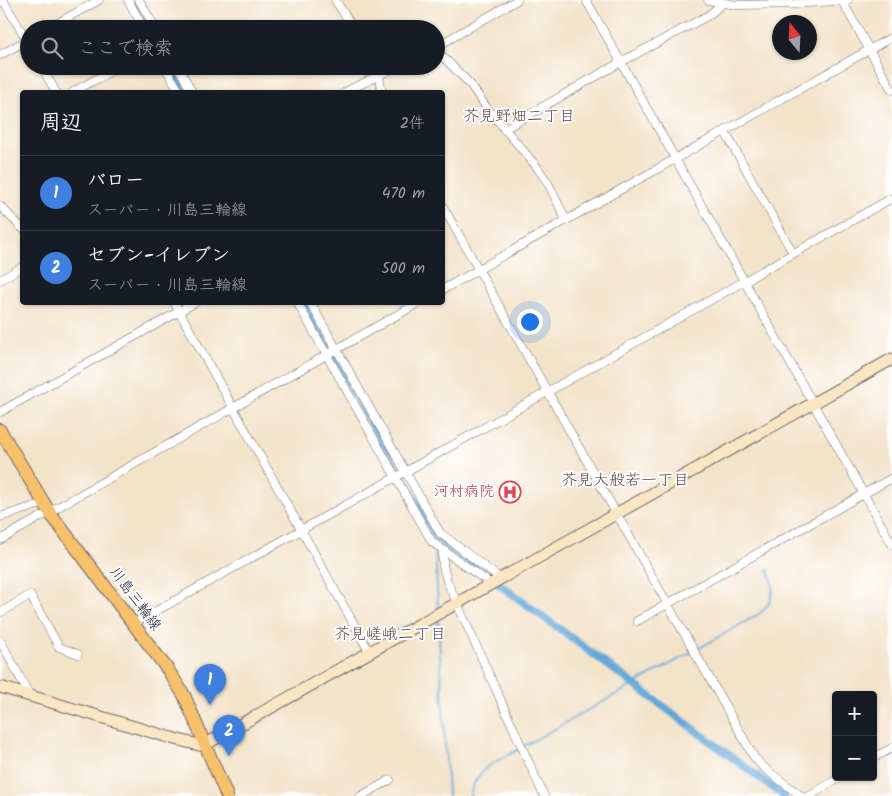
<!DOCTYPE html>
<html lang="ja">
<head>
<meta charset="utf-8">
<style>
	:root { --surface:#171b24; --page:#242831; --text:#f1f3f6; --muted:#9ea1a6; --line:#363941; --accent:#1a73e8 }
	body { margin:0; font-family:Kalam,"Klee One",sans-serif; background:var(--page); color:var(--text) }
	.controls { position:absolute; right:15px; bottom:15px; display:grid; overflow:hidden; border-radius:5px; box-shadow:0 1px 4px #0004 }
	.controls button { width:45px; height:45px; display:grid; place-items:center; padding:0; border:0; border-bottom:1px solid var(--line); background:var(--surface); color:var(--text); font:25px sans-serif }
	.compass { position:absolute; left:772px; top:15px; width:45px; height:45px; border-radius:50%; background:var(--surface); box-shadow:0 1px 4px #0004; rotate:342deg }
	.you { position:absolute; left:529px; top:321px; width:18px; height:18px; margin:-12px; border:4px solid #fff; border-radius:50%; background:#1a73e8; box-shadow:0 0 0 8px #1a73e833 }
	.badge { display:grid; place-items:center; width:32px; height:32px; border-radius:50%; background:var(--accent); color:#fff; font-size:16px; font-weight:700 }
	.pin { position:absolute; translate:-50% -41px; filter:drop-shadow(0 1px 2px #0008) }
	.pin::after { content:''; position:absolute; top:26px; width:18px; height:15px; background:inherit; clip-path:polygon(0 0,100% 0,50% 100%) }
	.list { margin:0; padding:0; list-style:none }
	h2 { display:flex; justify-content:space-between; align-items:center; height:65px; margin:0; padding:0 20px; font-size:21px }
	h2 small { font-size:16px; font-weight:400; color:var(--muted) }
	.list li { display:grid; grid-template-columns:32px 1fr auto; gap:15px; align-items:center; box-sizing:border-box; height:75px; padding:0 20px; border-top:1px solid var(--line) }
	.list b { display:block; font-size:19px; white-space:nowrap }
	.list p { margin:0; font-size:16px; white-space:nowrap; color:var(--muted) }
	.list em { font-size:16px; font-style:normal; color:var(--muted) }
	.icon { flex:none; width:28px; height:28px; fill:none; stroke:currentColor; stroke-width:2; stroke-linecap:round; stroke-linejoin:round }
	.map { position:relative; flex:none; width:892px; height:796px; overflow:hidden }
	.search { position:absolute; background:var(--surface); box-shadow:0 1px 4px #0004; left:20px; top:20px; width:425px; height:55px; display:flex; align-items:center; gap:12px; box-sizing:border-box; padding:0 18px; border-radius:28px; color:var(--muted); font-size:19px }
	.panel { position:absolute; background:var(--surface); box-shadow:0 1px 4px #0004; left:20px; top:90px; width:425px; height:215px; border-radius:5px }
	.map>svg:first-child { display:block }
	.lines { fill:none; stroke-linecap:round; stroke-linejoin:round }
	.stream { stroke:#63a7d8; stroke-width:2 }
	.canal { stroke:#63a7d8; stroke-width:8 }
	.street-casing { stroke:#6b666d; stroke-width:9 }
	.secondary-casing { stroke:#6b666d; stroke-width:13 }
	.primary-casing { stroke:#6b666d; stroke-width:14 }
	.street { stroke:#fff; stroke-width:8 }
	.secondary { stroke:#fbe6c4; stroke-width:11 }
	.primary { stroke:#f6c16b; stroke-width:12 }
	.labels { text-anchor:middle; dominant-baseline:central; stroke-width:4; stroke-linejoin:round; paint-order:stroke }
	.health-label { font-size:15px; fill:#be3a42; stroke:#fff; text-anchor:end }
	.street-label { font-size:15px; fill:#22223b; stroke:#fff }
	.neighbourhood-label { font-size:16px; fill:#63484b; stroke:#fff }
</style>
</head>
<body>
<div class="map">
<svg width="892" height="796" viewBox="0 0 892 796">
	<rect width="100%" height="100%" fill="#fff"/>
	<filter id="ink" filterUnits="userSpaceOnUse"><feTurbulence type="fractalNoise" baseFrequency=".02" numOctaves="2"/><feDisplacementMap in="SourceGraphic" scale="10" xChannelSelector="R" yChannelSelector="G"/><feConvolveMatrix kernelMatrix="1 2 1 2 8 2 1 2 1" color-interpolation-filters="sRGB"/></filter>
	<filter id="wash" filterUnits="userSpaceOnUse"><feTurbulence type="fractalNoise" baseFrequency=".0096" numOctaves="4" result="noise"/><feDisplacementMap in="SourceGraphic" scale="20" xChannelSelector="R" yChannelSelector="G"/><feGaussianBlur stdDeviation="1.12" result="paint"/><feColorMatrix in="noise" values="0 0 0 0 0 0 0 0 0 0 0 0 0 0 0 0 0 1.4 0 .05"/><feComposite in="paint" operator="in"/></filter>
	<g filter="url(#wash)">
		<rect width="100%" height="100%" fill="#f3e3c9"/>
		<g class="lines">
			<g class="stream">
				<path d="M 435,548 L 438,608"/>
				<path d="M 438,618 L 448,796"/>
				<path d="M 696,650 L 759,614 C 774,602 776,586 768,570"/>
				<path d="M 524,746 L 692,652"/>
				<path d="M 470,796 C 476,767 497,761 520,749"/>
			</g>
			<g class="canal">
				<path d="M 135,6 L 148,29"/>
				<path d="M 170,66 L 184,92"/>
				<path d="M 302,302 L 437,538 L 784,796"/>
			</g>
		</g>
	</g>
	<g filter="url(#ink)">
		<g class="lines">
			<g class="street-casing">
				<g id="street">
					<path d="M 3,0 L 29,44"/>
					<path d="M 128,0 L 144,29"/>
					<path d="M 139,0 L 156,29"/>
					<path d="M 335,0 L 354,29"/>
					<path d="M 586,0 L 892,544"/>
					<path d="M 708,0 L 736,5 L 795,4 L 848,0"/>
					<path d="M 842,1 L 892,90"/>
					<path d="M 47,29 L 99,0"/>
					<path d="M 436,47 L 517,0"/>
					<path d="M 436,50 L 469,83 L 487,108 L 537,167 L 548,183 L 566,220"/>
					<path d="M 0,55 L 29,39"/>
					<path d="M 41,66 L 56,92"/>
					<path d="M 164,66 L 180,92"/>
					<path d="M 178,66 L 192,92"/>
					<path d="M 377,66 L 382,92"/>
					<path d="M 73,92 L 120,66"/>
					<path d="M 345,92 L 398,66"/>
					<path d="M 504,129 L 621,62 L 709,15 L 723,3"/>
					<path d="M 725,132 L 793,253"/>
					<path d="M 442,205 L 754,757 L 763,767 L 801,796"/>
					<path d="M 0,206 L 22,228"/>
					<path d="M 0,280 L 22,267"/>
					<path d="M 442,290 L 892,37"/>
					<path d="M 174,302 L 370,653"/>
					<path d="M 297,302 L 432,542 L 491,584"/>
					<path d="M 310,302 L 440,533 L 501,579"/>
					<path d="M 0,412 L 196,302"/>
					<path d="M 0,517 L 45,503"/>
					<path d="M 0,540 L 420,302"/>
					<path d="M 443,550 L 443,566 L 447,581 L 544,796"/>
					<path d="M 0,613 L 30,595 L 59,647 L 78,654"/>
					<path d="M 637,621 L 892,478"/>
					<path d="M 133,624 L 405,472 L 892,198"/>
					<path d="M 0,640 L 30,696"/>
					<path d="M 873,758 L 892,748"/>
					<path d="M 361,796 L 390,780"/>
					<path d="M 810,796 L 840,777"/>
				</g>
			</g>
			<g class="secondary-casing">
				<path id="secondary" d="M 0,687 L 175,739 L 199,745 L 206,744 L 892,359"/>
			</g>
			<g class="primary-casing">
				<path id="primary" d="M 0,430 L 50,513 L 168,670 L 184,695 L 227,796"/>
			</g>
			<use href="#street" class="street"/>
			<use href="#secondary" class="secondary"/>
			<use href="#primary" class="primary"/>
		</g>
	</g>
	<defs>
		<g id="hospital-ring" transform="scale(1.125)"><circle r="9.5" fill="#fff" stroke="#e0444e" stroke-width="1.5"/><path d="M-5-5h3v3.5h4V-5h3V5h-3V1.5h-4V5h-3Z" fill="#e0444e"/></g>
	</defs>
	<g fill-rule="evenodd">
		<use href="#hospital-ring" x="510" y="492"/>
	</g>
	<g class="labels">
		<g class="health-label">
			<text x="494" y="492">河村病院</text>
		</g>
		<g class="street-label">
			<text transform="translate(135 599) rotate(53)">川島三輪線</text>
		</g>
		<g class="neighbourhood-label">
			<text x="519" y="116">芥見野畑二丁目</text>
			<text x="625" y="480">芥見大般若一丁目</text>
			<text x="390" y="634">芥見嵯峨二丁目</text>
		</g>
	</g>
</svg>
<div class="controls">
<button>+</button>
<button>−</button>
</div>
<svg class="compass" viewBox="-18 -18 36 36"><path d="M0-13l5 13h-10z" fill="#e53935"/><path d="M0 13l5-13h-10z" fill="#9ea1a6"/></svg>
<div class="you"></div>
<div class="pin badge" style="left:210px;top:705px;background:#3f7fe0">1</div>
<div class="pin badge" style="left:229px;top:756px;background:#3f7fe0">2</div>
<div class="search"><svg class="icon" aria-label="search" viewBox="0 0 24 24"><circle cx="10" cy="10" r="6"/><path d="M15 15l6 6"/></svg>ここで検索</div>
<section class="panel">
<h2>周辺<small>2件</small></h2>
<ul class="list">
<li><span class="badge" style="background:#3f7fe0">1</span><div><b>バロー</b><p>スーパー · 川島三輪線</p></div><em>470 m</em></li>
<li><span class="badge" style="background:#3f7fe0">2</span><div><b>セブン-イレブン</b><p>スーパー · 川島三輪線</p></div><em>500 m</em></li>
</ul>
</section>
</div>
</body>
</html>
